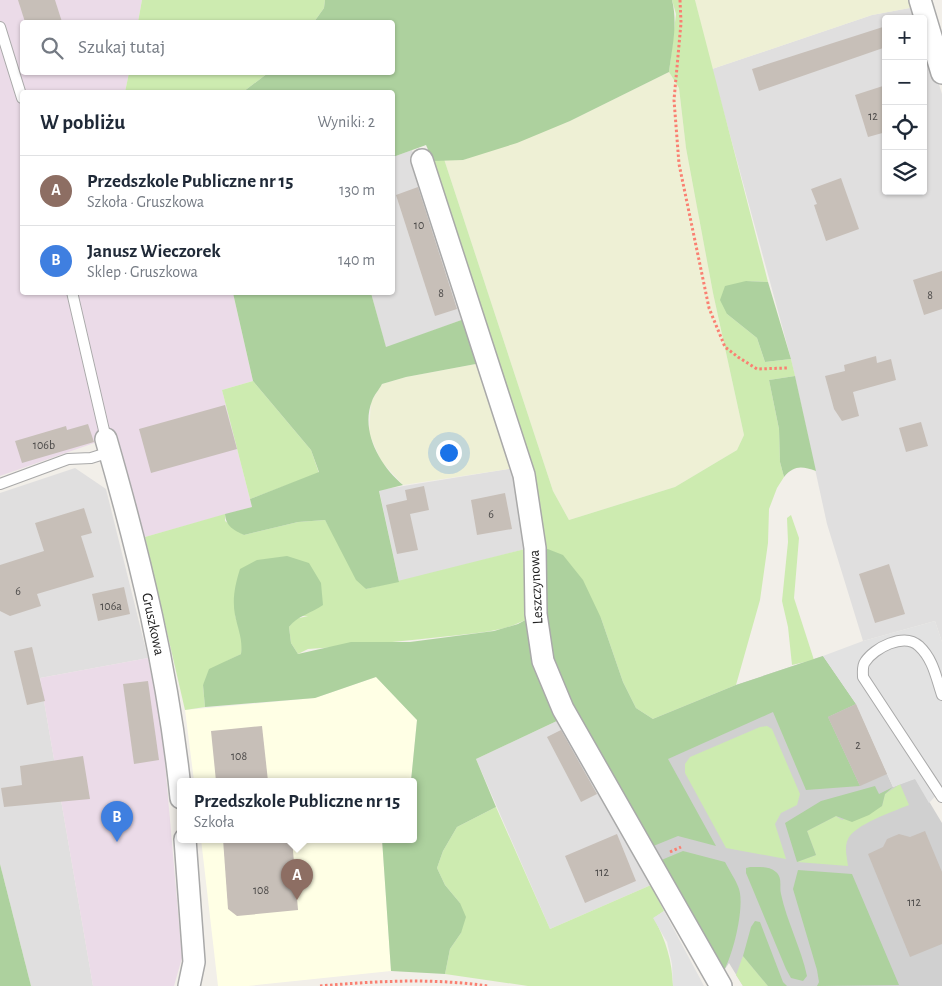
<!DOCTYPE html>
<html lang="pl">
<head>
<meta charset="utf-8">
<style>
	:root { --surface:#fff; --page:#f2f2f3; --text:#1f2937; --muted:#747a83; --line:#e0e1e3; --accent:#d93025 }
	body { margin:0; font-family:"Alegreya Sans",sans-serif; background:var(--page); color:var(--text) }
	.controls { position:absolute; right:15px; top:15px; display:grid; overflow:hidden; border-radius:5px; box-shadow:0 1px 4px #0004 }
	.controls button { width:45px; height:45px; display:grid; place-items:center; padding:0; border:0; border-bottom:1px solid var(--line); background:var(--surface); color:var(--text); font:25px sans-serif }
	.you { position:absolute; left:448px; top:452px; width:18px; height:18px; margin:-12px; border:4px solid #fff; border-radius:50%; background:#1a73e8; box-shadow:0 0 0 8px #1a73e833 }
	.badge { display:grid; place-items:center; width:32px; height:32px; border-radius:50%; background:var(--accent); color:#fff; font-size:16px; font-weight:700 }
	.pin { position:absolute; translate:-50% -41px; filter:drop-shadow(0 1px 2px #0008) }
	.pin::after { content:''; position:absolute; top:26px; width:18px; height:15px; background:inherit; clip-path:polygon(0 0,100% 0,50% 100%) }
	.popup { position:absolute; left:177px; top:778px; width:240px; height:65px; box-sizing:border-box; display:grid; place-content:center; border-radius:5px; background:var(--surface); filter:drop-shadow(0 1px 4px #0005); font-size:16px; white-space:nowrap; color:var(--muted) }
	.popup b { font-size:19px; color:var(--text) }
	.popup::after { content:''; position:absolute; left:50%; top:100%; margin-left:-10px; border:10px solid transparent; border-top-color:var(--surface) }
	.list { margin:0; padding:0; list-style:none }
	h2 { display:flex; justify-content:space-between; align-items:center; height:65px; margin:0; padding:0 20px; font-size:21px }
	h2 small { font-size:16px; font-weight:400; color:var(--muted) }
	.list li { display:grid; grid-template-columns:32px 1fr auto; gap:15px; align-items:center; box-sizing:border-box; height:70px; padding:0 20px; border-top:1px solid var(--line) }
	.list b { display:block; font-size:19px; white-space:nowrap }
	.list p { margin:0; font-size:16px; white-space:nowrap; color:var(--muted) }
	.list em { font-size:16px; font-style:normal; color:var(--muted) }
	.icon { flex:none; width:28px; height:28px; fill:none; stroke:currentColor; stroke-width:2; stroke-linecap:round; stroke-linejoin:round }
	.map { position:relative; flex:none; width:942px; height:986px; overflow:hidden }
	.search { position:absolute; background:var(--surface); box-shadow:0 1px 4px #0004; left:20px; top:20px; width:375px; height:55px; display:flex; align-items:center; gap:12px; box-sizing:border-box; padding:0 18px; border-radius:5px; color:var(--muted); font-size:19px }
	.panel { position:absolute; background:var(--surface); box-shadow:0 1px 4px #0004; left:20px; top:90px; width:375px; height:205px; border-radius:5px }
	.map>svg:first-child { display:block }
	.residential { fill:#e0dfdf }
	.industrial { fill:#ebdbe8 }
	.education { fill:#ffffe5 }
	.religious { fill:#d0d0d0 }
	.farmland { fill:#eef0d5 }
	.grass { fill:#cdebb0 }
	.forest { fill:#add19e }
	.parking { fill:#e2e2e2 }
	.building { fill:#c7bfb8 }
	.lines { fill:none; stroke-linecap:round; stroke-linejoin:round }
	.lane-casing { stroke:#a9a9a9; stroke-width:12 }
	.street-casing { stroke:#a9a9a9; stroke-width:24 }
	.path { stroke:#fa8072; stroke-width:3; stroke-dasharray:2.5 2.5; stroke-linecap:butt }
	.lane { stroke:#fff; stroke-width:10 }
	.street { stroke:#fff; stroke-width:21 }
	.labels { text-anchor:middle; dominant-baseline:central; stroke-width:4.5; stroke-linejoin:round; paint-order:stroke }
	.number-label { font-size:12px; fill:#4b4948 }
	.street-label { font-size:15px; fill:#222; stroke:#fff }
</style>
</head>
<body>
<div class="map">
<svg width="942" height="986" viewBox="0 0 942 986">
	<rect width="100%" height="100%" fill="#f2efe9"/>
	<g class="residential">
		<path d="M 915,7 L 919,19 L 886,19 L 886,191 L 923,191 L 923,34 L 942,94 L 942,642 L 935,621 L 863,641 L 827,524 L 791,359 L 712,69 L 872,15 Z"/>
		<path d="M 412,150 L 467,318 L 386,348 L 371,293 L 392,292 L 393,157 Z"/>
		<path d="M 75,468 L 106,489 L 148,658 L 40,678 L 93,986 L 31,986 L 0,864 L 0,493 Z"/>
		<path d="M 515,468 L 529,548 L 399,582 L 379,490 Z"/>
		<path d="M 561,719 L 651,885 L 550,929 L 476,759 Z"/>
	</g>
	<g class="industrial">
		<path d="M 0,0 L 142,0 L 138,22 L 22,22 L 22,72 L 129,73 L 125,92 L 22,92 L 22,292 L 233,293 L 253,381 L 222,390 L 252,507 L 145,537 L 117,435 L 0,476 Z"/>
		<path d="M 148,658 L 162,728 L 182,958 L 174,986 L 93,986 L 40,678 Z"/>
	</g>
	<g class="education">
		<path d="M 376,677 L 417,720 L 411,781 L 194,781 L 185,710 L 315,698 Z"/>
		<path d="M 201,839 L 382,839 L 391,971 L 248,986 L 218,986 Z"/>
	</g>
	<path class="religious" d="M 823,656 L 856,704 L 893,787 L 915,778 L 942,823 L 942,986 L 743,986 L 729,963 L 723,972 L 591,744 L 736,685 Z"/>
	<g class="farmland">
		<path d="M 695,0 L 913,0 L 915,7 L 872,15 L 712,69 Z"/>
		<path d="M 669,72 L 679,88 L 686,148 L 713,293 L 744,435 L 737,450 L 675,487 L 569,520 L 553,491 L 444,159 L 463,160 L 570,121 Z"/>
		<path d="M 481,363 L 515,468 L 403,485 L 381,461 L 369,433 L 371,402 L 382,384 L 406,377 Z"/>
	</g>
	<g class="grass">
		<path d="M 142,0 L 325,0 L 324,8 L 314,22 L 138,22 Z"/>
		<path d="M 672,0 L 695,0 L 768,282 L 746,281 L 727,314 L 757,338 L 765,362 L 791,359 L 795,376 L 769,380 L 779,429 L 780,462 L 784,477 L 777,488 L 769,509 L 768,543 L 760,600 L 736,685 L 653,719 L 636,708 L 623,682 L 601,618 L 540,546 L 433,161 L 444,159 L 553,491 L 569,520 L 675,487 L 737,450 L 744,435 L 713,293 L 686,148 L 679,88 L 669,72 L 676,14 Z"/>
		<path d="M 129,73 L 129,72 L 268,73 L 243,92 L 125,92 Z"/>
		<path d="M 253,381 L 311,450 L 319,473 L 250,499 L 222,390 Z"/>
		<path d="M 225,514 L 225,521 L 244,535 L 298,522 L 325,520 L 366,589 L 529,548 L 529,618 C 504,632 478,633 450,636 C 403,641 356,646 308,649 L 298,654 L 291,643 L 289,627 L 295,619 L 308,616 L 235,615 L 243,641 L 241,654 L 227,661 L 203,685 L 205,707 L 185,710 L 145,537 Z"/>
		<path d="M 791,515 L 799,538 L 794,598 L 814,660 L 792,665 L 788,627 L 782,601 L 788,542 L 787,518 Z"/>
		<path d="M 767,726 L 772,729 L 800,794 L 797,805 L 781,813 L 775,824 L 786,859 L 726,848 L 685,773 L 685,764 L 690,757 L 760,727 Z"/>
		<path d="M 900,784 L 909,805 C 894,811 854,825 848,839 C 844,847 847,857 848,866 L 797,862 L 816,855 L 807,831 L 836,816 L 842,820 L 882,806 L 885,794 Z"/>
		<path d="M 496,807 L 550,929 L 651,885 L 664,911 L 654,918 C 666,941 672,960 673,986 L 528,986 L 445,974 L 450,949 L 461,933 L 460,903 L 445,885 L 437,868 L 443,851 L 457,827 Z"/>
		<path d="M 743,956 L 768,986 L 743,986 L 736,975 Z"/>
	</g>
	<g class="forest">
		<path d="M 325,0 L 672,0 C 678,24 672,48 669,72 L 570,121 L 517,143 L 463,160 L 433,161 L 426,145 L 393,157 L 392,92 L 243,92 L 268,73 L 392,72 L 392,22 L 314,22 L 324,8 Z"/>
		<path d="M 746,281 L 768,282 L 791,359 L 765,362 L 757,338 L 727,314 L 720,300 L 725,286 Z"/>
		<path d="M 233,293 L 371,293 L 386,347 L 467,318 L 481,363 L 406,377 L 382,384 C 379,390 374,395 372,401 C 360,431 380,466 403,485 L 379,491 L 399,582 L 366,589 L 356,580 L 325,520 L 298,522 L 244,535 C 234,530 226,527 225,514 L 252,507 L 250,499 L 319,472 L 311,450 L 253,381 Z"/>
		<path d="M 795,376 L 816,471 C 802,466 794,465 784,477 L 780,462 L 779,429 L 769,380 Z"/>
		<path d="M 540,546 L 563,555 L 583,580 L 601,618 L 623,682 L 636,708 L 653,719 L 736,685 L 823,656 L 856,704 L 828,717 L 860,786 L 806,790 L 773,712 L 668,759 L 716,846 L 678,836 L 651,847 L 567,703 L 550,659 Z"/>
		<path d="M 287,556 L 309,563 L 321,583 L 323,605 C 312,613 297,616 289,627 L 291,643 L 298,654 L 351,642 L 410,642 L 494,631 L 518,624 L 529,618 L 561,719 L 476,759 L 496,807 L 457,827 L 443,851 L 437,868 L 445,885 L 460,903 L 466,917 L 461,933 L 450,949 L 445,974 L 391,971 L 382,839 L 413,839 L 413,781 L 411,781 L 417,720 L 376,677 L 315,698 L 205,707 L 203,685 L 209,669 L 241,654 C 243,639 238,630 235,615 C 232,599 235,585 240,569 L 257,560 Z"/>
		<path d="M 875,786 L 879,794 L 893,787 L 885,794 L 882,806 L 869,815 L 852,822 L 836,816 L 807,831 L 816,855 L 797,862 L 785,823 L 821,801 Z"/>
		<path d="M 683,851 L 725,862 C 729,870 736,880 739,889 C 745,907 733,956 723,972 L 659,861 Z"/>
		<path d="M 0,864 L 31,986 L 0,986 Z"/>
		<path d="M 750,867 C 758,867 769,866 776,872 C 783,878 779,887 781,894 C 787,922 801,948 807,976 L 803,981 L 791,978 L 786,969 L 746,873 L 746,868 Z"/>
		<path d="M 798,870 L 852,874 L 899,985 L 817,986 L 819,982 L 817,970 L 793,889 Z"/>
		<path d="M 755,921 L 760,922 L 783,982 L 787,986 L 768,986 L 743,956 L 751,927 Z"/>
	</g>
	<g class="parking">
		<path d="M 935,621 L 942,642 L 942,789 L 929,803 L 915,779 L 893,787 L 856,704 L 823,656 L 863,641 Z"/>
		<path d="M 664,911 L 704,986 L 673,986 L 672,964 L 667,942 L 653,918 Z"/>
	</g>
	<g class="building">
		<path d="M 18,0 L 55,0 L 62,22 L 25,22 Z"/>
		<path d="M 886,26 L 886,47 L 759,91 L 752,69 Z"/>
		<path d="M 886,85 L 886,132 L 868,137 L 855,95 Z"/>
		<path d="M 841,178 L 859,229 L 826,241 L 814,205 L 817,204 L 811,189 Z"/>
		<path d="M 418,187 L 457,309 L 435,316 L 396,195 Z"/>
		<path d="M 942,271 L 942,309 L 924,315 L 913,280 Z"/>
		<path d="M 876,356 L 877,363 L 891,359 L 896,380 L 853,392 L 859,416 L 842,421 L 834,409 L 825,376 L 845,371 L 844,365 Z"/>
		<path d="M 225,405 L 237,449 L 151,473 L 139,429 Z"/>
		<path d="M 921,422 L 928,446 L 906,452 L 899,428 Z"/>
		<path d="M 88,424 L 94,442 L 22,463 L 15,441 L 66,426 L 67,430 Z"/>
		<path d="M 424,486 L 429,510 L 410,514 L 418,550 L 397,554 L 386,505 L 407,500 L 405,490 Z"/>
		<path d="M 505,493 L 512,529 L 477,535 L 471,500 Z"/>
		<path d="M 84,508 L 92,533 L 81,536 L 94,577 L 37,594 L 41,606 L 10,616 L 0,611 L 0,565 L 44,551 L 35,523 Z"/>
		<path d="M 889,564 L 905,614 L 875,623 L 859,574 Z"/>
		<path d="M 124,587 L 130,614 L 98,621 L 92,594 Z"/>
		<path d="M 32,647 L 45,701 L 27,705 L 14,651 Z"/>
		<path d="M 148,681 L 159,760 L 134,764 L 123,684 Z"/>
		<path d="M 856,704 L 887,774 L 860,786 L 828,717 Z"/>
		<path d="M 262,726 L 268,781 L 216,781 L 211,731 Z"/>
		<path d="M 561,730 L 597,794 L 581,802 L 547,737 Z"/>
		<path d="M 83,756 L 90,799 L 4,807 L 1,788 L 22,785 L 20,766 Z"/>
		<path d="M 925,831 L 942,872 L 942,944 L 910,957 L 868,854 L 883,847 L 887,839 L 899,834 L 910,837 Z"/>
		<path d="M 617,834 L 636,881 L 585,903 L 565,856 Z"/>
		<path d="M 223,839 L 292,839 L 298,910 L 237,916 L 228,909 Z"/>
	</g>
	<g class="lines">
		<g class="lane-casing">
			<g id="lane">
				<path d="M 0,27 L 22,98"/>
				<path d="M 72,292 L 106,439"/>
				<path d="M 0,484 L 68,459 L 91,458 L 110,452"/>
				<path d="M 942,695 C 936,677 933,659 919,646 C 904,632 874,648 865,662 C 862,666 863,672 863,677 L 942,797"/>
			</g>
		</g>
		<g class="street-casing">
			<g id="street">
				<path d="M 920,0 L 942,73"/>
				<path d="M 422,160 L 524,475 L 535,548 L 536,614 L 543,661 L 563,709 L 721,986"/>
				<path d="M 106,439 C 140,557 169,676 181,798"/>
				<path d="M 185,839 L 194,962 L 189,986"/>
			</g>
		</g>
		<g class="path">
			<path d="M 680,0 L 681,23 L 674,100 L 679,164 L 709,308 L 725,347 L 738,357 L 757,369 L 788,368"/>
			<path d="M 670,852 L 681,847"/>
			<path d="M 320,986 C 377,981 432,978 488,986"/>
		</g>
		<use href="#lane" class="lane"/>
		<use href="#street" class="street"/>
	</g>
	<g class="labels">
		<g class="number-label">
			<text x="873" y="116">12</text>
			<text x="419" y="225">10</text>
			<text x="441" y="293">8</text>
			<text x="930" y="295">8</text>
			<text x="44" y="445">106b</text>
			<text x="491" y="514">6</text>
			<text x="18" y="591">6</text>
			<text x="111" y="606">106a</text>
			<text x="858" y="745">2</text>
			<text x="239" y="756">108</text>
			<text x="602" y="872">112</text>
			<text x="261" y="890">108</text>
			<text x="914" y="902">112</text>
		</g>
		<g class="street-label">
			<text transform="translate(536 587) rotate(-93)">Leszczynowa</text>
			<text transform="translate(153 624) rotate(78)">Gruszkowa</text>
		</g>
	</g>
</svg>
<div class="controls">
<button>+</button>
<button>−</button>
<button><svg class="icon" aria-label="locate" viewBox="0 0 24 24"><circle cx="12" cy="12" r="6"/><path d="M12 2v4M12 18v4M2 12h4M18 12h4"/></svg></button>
<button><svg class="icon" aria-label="layers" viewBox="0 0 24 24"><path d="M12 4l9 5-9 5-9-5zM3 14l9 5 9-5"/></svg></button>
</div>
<div class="you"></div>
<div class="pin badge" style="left:297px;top:900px;background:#8d6e63">A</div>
<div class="popup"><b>Przedszkole Publiczne nr 15</b>Szkoła</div>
<div class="pin badge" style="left:117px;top:842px;background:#3f7fe0">B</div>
<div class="search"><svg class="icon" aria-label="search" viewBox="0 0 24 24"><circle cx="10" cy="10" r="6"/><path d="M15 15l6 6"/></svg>Szukaj tutaj</div>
<section class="panel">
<h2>W pobliżu<small>Wyniki: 2</small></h2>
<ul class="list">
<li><span class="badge" style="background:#8d6e63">A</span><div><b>Przedszkole Publiczne nr 15</b><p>Szkoła · Gruszkowa</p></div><em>130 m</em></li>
<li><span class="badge" style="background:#3f7fe0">B</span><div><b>Janusz Wieczorek</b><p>Sklep · Gruszkowa</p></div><em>140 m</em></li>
</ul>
</section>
</div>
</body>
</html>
